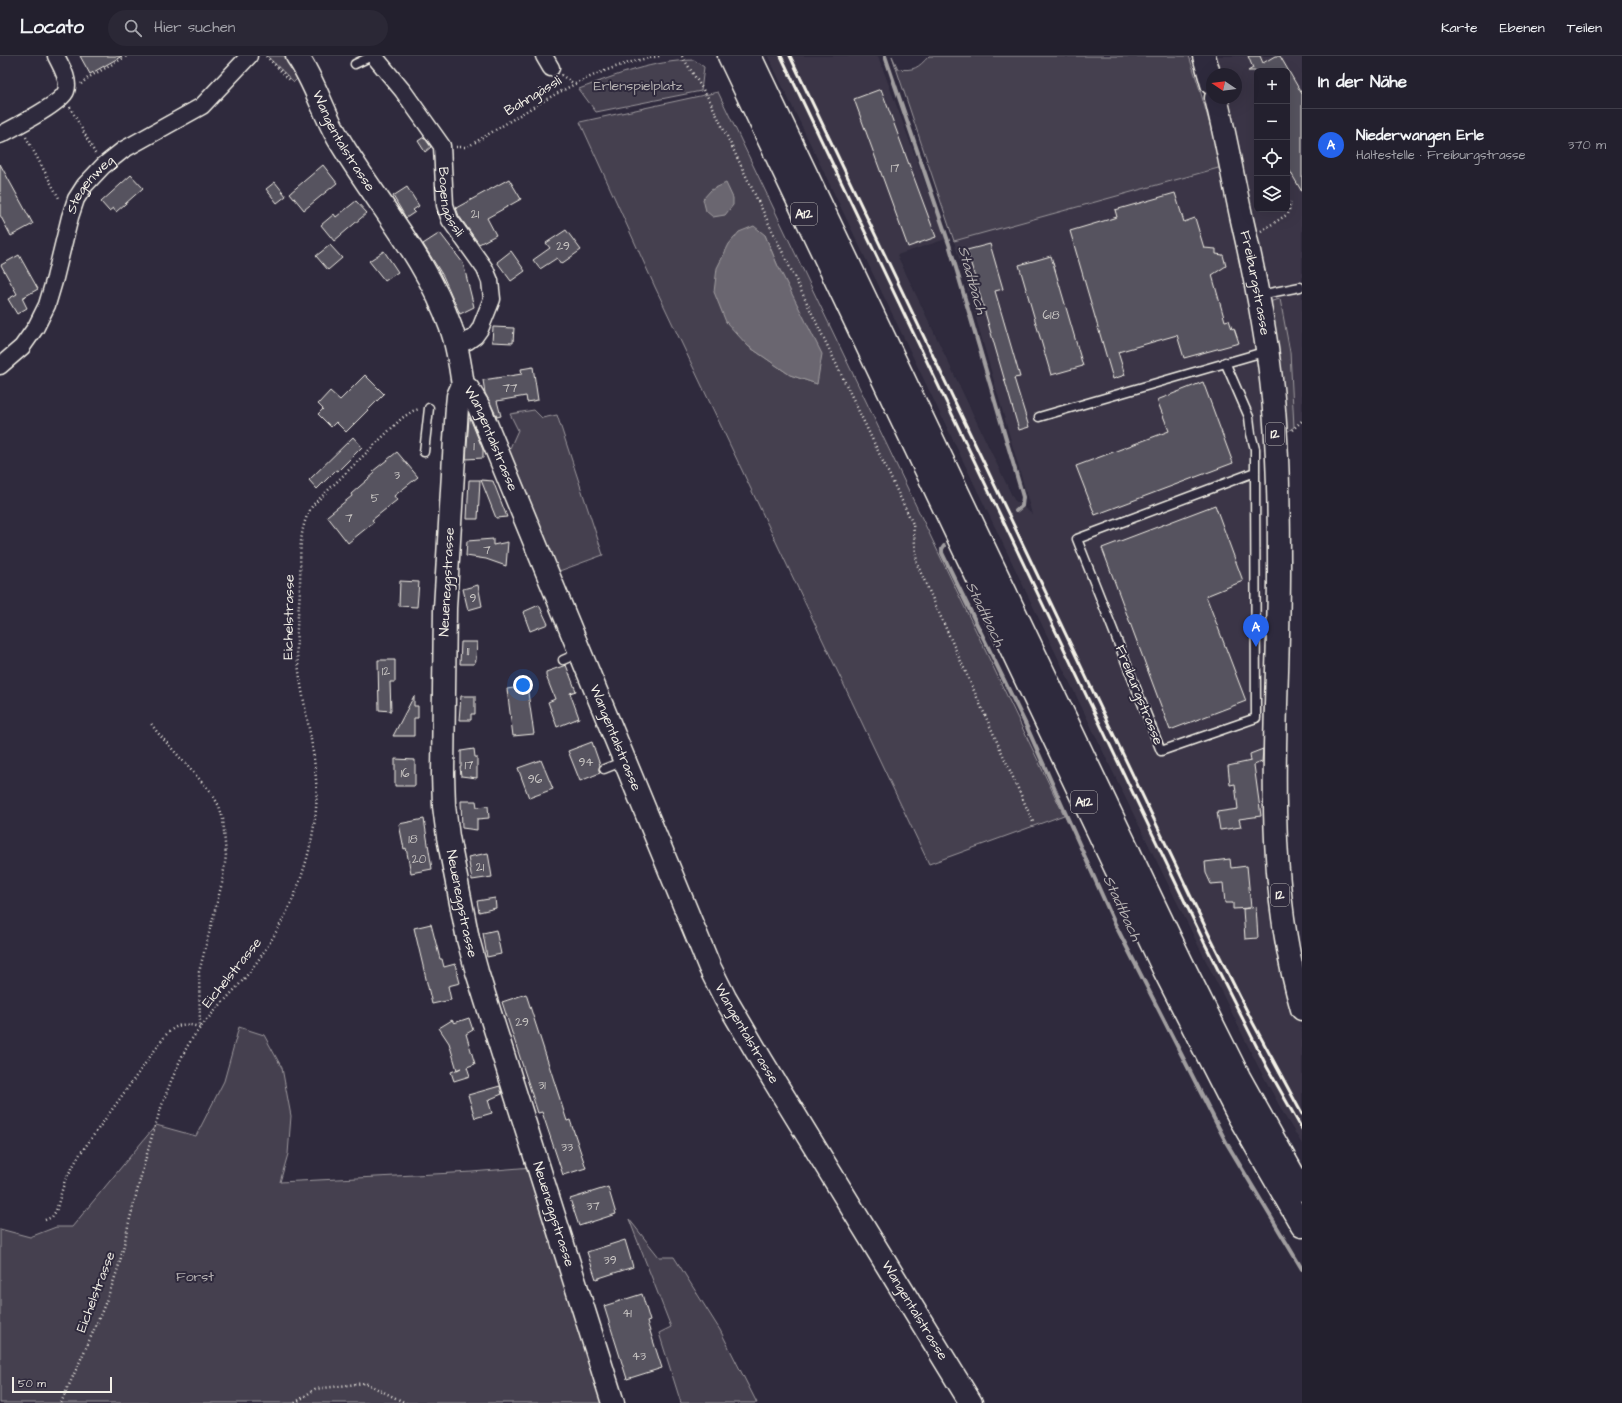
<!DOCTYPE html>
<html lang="de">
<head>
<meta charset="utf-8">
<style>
	:root { --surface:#23202e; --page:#2b2836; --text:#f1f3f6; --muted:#a3a3aa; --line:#403e4a; --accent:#2563eb }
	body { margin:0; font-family:"Architects Daughter",sans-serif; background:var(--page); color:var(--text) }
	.controls { position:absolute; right:12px; top:12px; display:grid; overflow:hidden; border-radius:6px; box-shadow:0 4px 16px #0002 }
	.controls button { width:36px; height:36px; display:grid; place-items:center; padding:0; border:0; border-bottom:1px solid var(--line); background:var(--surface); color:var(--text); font:20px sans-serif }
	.compass { position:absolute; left:1206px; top:12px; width:36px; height:36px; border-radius:50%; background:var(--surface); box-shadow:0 4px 16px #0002; rotate:283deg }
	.scale { position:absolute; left:12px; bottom:10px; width:100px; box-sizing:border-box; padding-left:4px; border:2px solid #f4f1e8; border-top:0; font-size:11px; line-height:14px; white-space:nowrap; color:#f4f1e8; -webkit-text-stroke:3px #2f2a3d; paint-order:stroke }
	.you { position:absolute; left:523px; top:629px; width:14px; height:14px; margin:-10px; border:3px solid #fff; border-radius:50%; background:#1a73e8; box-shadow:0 0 0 6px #1a73e833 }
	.badge { display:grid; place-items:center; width:26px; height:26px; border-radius:50%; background:var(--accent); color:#fff; font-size:13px; font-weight:700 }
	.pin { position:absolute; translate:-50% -33px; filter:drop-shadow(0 1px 2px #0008) }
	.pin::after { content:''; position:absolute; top:21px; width:14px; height:12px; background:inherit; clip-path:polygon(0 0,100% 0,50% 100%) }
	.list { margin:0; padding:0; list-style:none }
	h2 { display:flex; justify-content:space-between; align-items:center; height:52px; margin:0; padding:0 16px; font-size:17px }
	h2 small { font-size:13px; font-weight:400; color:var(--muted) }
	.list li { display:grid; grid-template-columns:26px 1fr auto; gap:12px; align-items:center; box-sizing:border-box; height:72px; padding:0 16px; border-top:1px solid var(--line) }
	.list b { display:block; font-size:15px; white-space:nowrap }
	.list p { margin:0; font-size:13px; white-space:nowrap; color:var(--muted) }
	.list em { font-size:13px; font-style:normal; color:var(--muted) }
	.icon { flex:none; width:22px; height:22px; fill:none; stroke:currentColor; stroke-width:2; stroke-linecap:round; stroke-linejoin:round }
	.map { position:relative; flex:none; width:1302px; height:1347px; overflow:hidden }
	header { display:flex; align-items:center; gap:24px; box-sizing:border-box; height:56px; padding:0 20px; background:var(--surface); border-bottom:1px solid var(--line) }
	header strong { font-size:19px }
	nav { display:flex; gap:22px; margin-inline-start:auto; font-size:14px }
	.search { width:280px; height:36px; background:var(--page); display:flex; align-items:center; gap:10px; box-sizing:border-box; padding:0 14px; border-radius:22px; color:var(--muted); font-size:15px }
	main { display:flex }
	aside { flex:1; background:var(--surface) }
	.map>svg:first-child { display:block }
	.built { fill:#3b3647; fill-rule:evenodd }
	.green { fill:#454050; stroke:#9c989c; fill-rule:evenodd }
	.water { fill:#6a6670; stroke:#a19ea0 }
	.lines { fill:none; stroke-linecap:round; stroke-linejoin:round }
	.stream { stroke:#a19ea0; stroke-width:4 }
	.building { fill:#56525f; stroke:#f4f1e8 }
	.lane-casing { stroke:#f4f1e8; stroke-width:11 }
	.street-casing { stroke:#f4f1e8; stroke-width:19 }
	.secondary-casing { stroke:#f4f1e8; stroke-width:25 }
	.primary-casing { stroke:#f4f1e8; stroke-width:25 }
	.highway-casing { stroke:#f4f1e8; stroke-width:25 }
	.path { stroke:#f4f1e8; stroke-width:2.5; stroke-dasharray:1 3; stroke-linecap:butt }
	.lane { stroke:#2f2a3d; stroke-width:8 }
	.street { stroke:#2f2a3d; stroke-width:16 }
	.secondary { stroke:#2f2a3d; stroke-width:22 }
	.primary { stroke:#2f2a3d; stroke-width:22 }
	.highway { stroke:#2f2a3d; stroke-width:22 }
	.rail { stroke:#f4f1e8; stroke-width:3 }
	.labels { text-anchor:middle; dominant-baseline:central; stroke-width:4; stroke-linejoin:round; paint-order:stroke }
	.number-label { font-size:12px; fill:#ccc9c6 }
	.shield { fill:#2f2a3d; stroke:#b9b5b5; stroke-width:1 }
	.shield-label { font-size:13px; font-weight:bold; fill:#f4f1e8 }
	.park-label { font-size:14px; fill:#b7b3b3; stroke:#2f2a3d }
	.street-label { font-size:14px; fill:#f4f1e8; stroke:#2f2a3d }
	.water-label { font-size:15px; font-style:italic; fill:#b6b2b2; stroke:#2f2a3d }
</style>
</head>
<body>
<header>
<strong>Locato</strong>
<div class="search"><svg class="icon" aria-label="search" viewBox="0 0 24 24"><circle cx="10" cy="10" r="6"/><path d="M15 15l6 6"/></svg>Hier suchen</div>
<nav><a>Karte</a><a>Ebenen</a><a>Teilen</a></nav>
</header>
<main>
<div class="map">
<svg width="1302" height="1347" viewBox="0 0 1302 1347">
	<rect width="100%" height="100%" fill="#2f2a3d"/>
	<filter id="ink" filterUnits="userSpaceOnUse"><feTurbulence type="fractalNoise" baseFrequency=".025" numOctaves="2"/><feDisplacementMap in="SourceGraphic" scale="8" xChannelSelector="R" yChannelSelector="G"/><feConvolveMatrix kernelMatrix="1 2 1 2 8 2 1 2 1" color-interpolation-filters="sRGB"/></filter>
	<g filter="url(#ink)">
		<path class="built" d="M 768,0 L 878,0 L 946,183 L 897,199 L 1014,444 L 1032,458 L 954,185 L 1224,110 L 1198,6 L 1195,0 L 1302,0 L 1302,363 L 1294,371 L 1262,395 L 1266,685 L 1287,925 L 1302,976 L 1302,1088 L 1286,1062 L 1259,1012 L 1124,739 ZM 1257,15 L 1287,15 L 1287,153 L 1257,153 ZM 1212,18 L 1236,18 L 1236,42 L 1212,42 Z"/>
		<g class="green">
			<path d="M 267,0 L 286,0 L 298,22 L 294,26 Z"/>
			<path d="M 892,0 L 898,13 C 914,15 918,12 929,0 L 1189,0 L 1200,34 L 1222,111 L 954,185 Z"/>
			<path d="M 694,4 L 704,11 L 701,35 L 596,56 L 579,33 C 619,18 651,5 694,4 Z"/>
			<path d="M 718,36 L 1064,759 L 929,808 L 655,231 L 580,66 ZM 765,179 L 777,208 L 817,328 L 790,319 L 748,290 Z"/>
			<path d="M 1280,243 L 1290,296 L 1294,371 L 1284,378 L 1271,254 L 1272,245 Z"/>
			<path d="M 534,354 L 542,362 L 557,359 L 603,499 L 554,517 L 506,401 L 518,374 L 510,358 Z"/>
			<path d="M 239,971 L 264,979 L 282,1012 L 291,1060 L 288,1098 L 280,1126 L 472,1116 L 532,1111 L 609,1347 L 0,1347 L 0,1173 L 30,1181 L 56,1171 L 72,1171 L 156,1069 L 196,1080 L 224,1025 Z"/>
			<path d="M 629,1163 L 659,1201 L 674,1201 L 720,1274 L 757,1347 L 681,1347 L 659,1277 L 671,1271 Z"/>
		</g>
		<g class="water">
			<path d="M 726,127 L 733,142 L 733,149 L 725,159 L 713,161 L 706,155 L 703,143 L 711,134 Z"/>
			<path d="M 754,170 L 765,179 L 777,208 L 822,298 L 817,328 L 790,319 L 748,290 L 726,266 L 714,236 L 717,212 L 729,188 L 739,176 Z"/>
		</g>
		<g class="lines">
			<g class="stream">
				<path d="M 885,0 L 949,188 L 1023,441 L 1022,450 L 1016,455"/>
				<path d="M 944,490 L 942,493 L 942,497 L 1026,669 L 1115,868 L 1226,1086 L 1302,1213"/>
			</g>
		</g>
		<g class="building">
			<path d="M 80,0 L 122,0 L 90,18 Z"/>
			<path d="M 1248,0 L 1260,0 L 1263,7 L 1275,0 L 1280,0 L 1302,38 L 1302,136 L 1287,110 L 1287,15 L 1248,15 L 1253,12 Z"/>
			<path d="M 881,33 L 936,181 L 908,191 L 854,43 Z"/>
			<path d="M 424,81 L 431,91 L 425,96 L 418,85 Z"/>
			<path d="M 0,108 L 33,168 L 11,180 L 0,159 Z"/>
			<path d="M 323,109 L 337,127 L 304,154 L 290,137 Z"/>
			<path d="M 131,119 L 143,132 L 116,156 L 113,152 L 109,155 L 101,146 Z"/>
			<path d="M 509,123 L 521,143 L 487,162 L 496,179 L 479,188 L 459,160 L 456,152 Z"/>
			<path d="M 275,126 L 286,140 L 277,147 L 266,133 Z"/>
			<path d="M 407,131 L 419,150 L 413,154 L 415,156 L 406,162 L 393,140 Z"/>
			<path d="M 1175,137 L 1184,166 L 1195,162 L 1204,192 L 1216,193 L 1216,198 L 1223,199 L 1226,210 L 1212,219 L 1225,265 L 1229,264 L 1232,273 L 1234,272 L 1239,287 L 1184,302 L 1177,279 L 1118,296 L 1125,319 L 1113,323 L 1070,175 L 1117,161 L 1115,154 Z"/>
			<path d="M 356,145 L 367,157 L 334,185 L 321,169 L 334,158 L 336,161 Z"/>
			<path d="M 566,174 L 581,194 L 561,208 L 557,202 L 540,213 L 533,204 L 550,192 L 546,187 Z"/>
			<path d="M 440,177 L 463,207 L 474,251 L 460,258 L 443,220 L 423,188 Z"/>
			<path d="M 990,188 L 1003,233 L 995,235 L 1020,321 L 1014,322 L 1029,371 L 1019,374 L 967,194 Z"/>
			<path d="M 330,189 L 342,202 L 328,214 L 316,200 Z"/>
			<path d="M 384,195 L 398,216 L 385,225 L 369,205 Z"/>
			<path d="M 511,195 L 525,215 L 511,225 L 497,206 Z"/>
			<path d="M 19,199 L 38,233 L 22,242 L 27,252 L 17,258 L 8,243 L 17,238 L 1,209 Z"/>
			<path d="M 1051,200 L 1083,310 L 1051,319 L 1019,209 Z"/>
			<path d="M 493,271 L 514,272 L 513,287 L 492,286 Z"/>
			<path d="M 533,311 L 538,344 L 527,346 L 526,340 L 497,345 L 501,360 L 497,361 L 485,337 L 483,324 L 522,318 L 521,313 Z"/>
			<path d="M 365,319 L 384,338 L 346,376 L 336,366 L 331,371 L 318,358 L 323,353 L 318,348 L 330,335 L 340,344 Z"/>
			<path d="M 1203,326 L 1233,407 L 1095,459 L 1076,410 L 1169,375 L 1157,344 Z"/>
			<path d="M 469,362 L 470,362 L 483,394 L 483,402 L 466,403 Z"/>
			<path d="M 353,381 L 362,391 L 338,415 L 336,414 L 317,433 L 309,424 Z"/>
			<path d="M 397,396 L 418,421 L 394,440 L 397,444 L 372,464 L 374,466 L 348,487 L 327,460 L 352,440 L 351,438 L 375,417 L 373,415 Z"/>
			<path d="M 469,424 L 480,424 L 478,463 L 467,463 Z"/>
			<path d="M 481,424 L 493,425 L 507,461 L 496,462 Z"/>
			<path d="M 1215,449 L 1243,525 L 1206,540 L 1246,645 L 1170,674 L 1102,492 Z"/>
			<path d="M 493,483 L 493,489 L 508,486 L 506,510 L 486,503 L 466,500 L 467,485 Z"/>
			<path d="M 400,525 L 419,526 L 417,551 L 399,550 Z"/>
			<path d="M 478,529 L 482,550 L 468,554 L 463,533 Z"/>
			<path d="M 539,549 L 548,568 L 530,575 L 523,556 Z"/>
			<path d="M 461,586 L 477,586 L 476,604 L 474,608 L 460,608 Z"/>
			<path d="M 378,604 L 395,604 L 395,626 L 390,626 L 391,655 L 379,654 Z"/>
			<path d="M 566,609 L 576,635 L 570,637 L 579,662 L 557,671 L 548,646 L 555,643 L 546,620 L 546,616 Z"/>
			<path d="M 527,630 L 534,678 L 513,680 L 507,633 Z"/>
			<path d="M 414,640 L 414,650 L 418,650 L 418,662 L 414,662 L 414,680 L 393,680 Z"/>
			<path d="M 461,640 L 475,640 L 475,658 L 471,658 L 471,664 L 459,664 Z"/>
			<path d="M 592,686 L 600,709 L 599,713 L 600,717 L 580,725 L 568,695 Z"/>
			<path d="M 474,693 L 475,701 L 477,701 L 477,722 L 461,720 L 460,711 L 461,711 L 461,695 Z"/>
			<path d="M 1263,693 L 1262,706 L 1254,709 L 1261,760 L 1239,763 L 1241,771 L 1220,774 L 1217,756 L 1238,753 L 1235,728 L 1230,729 L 1228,710 L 1251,705 L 1250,698 Z"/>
			<path d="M 395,703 L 415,704 L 415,730 L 395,730 Z"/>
			<path d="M 541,704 L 553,733 L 529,742 L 518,712 Z"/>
			<path d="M 461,745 L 476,745 L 477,751 L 488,750 L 489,762 L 477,763 L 477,774 L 462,772 Z"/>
			<path d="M 424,763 L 432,813 L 411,817 L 406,792 L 404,793 L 399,768 Z"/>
			<path d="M 488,797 L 492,821 L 472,824 L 468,801 Z"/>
			<path d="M 1230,803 L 1231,812 L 1247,810 L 1251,852 L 1256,851 L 1258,882 L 1245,883 L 1243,853 L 1250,852 L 1233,853 L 1233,847 L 1225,847 L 1223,827 L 1211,828 L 1206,817 L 1205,806 Z"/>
			<path d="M 495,842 L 496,852 L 479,856 L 477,845 Z"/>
			<path d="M 431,868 L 440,903 L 442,903 L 444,911 L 455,908 L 460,927 L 448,930 L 451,944 L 432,948 L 414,872 Z"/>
			<path d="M 496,874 L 501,898 L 487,901 L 483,877 Z"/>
			<path d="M 526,938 L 567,1065 L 570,1064 L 586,1112 L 563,1119 L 542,1056 L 538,1057 L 502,946 Z"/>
			<path d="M 469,962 L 473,974 L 466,978 L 475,1008 L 467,1011 L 470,1020 L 454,1025 L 451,1016 L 461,1012 L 457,1014 L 449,987 L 439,972 L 452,964 L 454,967 Z"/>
			<path d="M 500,1030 L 502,1038 L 488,1044 L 492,1057 L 475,1062 L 468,1039 Z"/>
			<path d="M 608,1131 L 616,1158 L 579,1170 L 570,1143 Z"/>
			<path d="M 625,1184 L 633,1211 L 596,1223 L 587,1196 Z"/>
			<path d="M 642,1238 L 650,1265 L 647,1266 L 662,1312 L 627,1323 L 604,1250 Z"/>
		</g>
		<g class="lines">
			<g class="lane-casing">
				<g id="lane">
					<path d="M 355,8 L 372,0"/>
					<path d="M 1259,239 L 1300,231"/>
					<path d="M 1225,306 L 1249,361 L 1251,378 L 1255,393 L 1255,416 L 1256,662 L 1161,695 L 1077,483 L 1255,416"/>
					<path d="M 1039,361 L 1267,295"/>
					<path d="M 424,396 L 429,352"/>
					<path d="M 563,604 L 579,597"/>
					<path d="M 604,713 L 624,705"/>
				</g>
			</g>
			<g class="street-casing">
				<g id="street">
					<path id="s1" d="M 374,0 L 403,35 L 442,90 L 445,149 L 450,164 L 485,213 L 490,225 L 492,243 L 480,273 L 475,280 L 468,285 L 457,289"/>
					<path d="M 544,0 L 551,12"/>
					<path d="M 0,79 C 13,72 62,47 66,35 C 70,24 61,10 56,0"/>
					<path id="s2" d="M 0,310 L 22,291 L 36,271 L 47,249 L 55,222 L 70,161 L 76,143 L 85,129 L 103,110 L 123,94 L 202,50 L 249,0"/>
				</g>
			</g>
			<g class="secondary-casing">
				<g id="secondary">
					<path id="s3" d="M 297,0 C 314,24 323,56 338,82 C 375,145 427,202 451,272 C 458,291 460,310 463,329 L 468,333 L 479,351 L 710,912 L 725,942 L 762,1005 L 971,1347"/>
					<path id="s4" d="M 463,329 L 458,340 L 457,350 L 445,552 L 443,718 L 444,750 L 448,781 L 468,883 L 477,916 L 613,1347"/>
				</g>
			</g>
			<g class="primary-casing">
				<g id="primary">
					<path d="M 1204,0 L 1212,28"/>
					<path id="s5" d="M 1216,42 C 1226,82 1233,123 1242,164 C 1255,220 1266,275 1272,332 C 1278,389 1279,446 1279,503 C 1280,653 1259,806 1302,953"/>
				</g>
			</g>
			<g class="highway-casing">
				<g id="highway">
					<path d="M 729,0 L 1164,914 L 1239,1061 L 1302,1170"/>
					<path d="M 750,0 L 1182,907 L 1239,1021 L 1302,1134"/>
				</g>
			</g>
			<g class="path">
				<path d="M 266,0 L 291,25"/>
				<path d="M 682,0 L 710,45 L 913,468 L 917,508 L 1034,768"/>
				<path d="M 561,19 L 573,27"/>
				<path d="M 81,28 L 89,21 L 127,0"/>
				<path d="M 70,51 L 96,99"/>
				<path d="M 26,81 L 60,144"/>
				<path d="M 456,91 L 467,91 C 529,55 587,11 660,0"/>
				<path d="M 1261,175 L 1288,158 L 1291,146"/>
				<path d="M 1292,374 L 1302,365"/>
				<path d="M 45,1164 L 52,1161 L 56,1155 L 65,1124 L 80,1098 L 165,980 C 177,967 184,967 200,971 L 199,916 L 222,827 L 226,800 L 223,763 L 219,750 L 211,736 L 157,676 L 150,666"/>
				<path d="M 61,1347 C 80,1304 101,1262 116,1218 C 122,1201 125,1183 129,1166 C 143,1115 154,1062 176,1014 C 182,999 190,984 200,972 C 215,953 233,937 248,918 C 282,874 306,823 314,769 C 324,711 301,653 297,596 C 295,573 300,551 300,528 C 301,502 297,472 313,449 L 402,362 L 413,355 L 419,353"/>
				<path d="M 295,1347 L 315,1333 L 365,1327 L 406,1347"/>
			</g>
			<use href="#lane" class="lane"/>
			<use href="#street" class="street"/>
			<use href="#secondary" class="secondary"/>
			<use href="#primary" class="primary"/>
			<use href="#highway" class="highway"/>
			<g class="rail">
				<path d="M 781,0 L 1205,888 L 1267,1011 L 1302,1073"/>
				<path d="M 790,0 L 1212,885 L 1253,967 L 1302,1058"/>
			</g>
		</g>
	</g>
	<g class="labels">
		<g class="number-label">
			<text x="895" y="112">17</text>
			<text x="475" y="158">21</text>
			<text x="563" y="190">29</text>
			<text x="1051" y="259">618</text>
			<text x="510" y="332">77</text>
			<text x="474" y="390">1</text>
			<text x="397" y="419">3</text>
			<text x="375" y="442">5</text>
			<text x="349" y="462">7</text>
			<text x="487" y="494">7</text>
			<text x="473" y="542">9</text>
			<text x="468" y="595">11</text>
			<text x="386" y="615">12</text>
			<text x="586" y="706">94</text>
			<text x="469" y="709">17</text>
			<text x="405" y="717">16</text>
			<text x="535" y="723">96</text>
			<text x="413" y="783">18</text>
			<text x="419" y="803">20</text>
			<text x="480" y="811">21</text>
			<text x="522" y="966">29</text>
			<text x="542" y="1029">31</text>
			<text x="567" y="1091">33</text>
			<text x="593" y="1150">37</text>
			<text x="610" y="1204">39</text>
			<text x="627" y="1257">41</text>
			<text x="639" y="1300">43</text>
		</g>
		<g class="shield">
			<rect x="791" y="147" width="26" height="22" rx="3"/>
			<rect x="1266" y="367" width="18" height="22" rx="3"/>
			<rect x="1071" y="735" width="26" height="22" rx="3"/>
			<rect x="1271" y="828" width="18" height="22" rx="3"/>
		</g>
		<g class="shield-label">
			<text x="804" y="158">A12</text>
			<text x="1275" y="378">12</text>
			<text x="1084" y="746">A12</text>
			<text x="1280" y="839">12</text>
		</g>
		<g class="park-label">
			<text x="638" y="30">Erlenspielplatz</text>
			<text x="195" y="1221">Forst</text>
		</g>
		<g class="street-label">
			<text transform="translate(533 40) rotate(-31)">Bahngässli</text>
			<text stroke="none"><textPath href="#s3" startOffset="97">Wangentalstrasse</textPath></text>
			<text stroke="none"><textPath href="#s2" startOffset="208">Stegenweg</textPath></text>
			<text stroke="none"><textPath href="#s1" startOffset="170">Bogengässli</textPath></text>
			<text stroke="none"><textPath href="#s5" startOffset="189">Freiburgstrasse</textPath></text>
			<text stroke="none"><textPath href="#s3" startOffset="433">Wangentalstrasse</textPath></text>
			<text transform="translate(447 526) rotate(-87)">Neueneggstrasse</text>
			<text transform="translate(289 561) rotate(-89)">Eichelstrasse</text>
			<text transform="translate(1139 639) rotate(68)">Freiburgstrasse</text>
			<text stroke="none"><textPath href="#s3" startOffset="757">Wangentalstrasse</textPath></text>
			<text stroke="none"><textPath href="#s4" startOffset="522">Neueneggstrasse</textPath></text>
			<text transform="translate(232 917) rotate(-51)">Eichelstrasse</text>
			<text stroke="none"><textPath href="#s3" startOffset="1081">Wangentalstrasse</textPath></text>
			<text stroke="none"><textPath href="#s4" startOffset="846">Neueneggstrasse</textPath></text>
			<text transform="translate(96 1236) rotate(-69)">Eichelstrasse</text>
			<text stroke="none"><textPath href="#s3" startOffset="1405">Wangentalstrasse</textPath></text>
		</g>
		<g class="water-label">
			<text transform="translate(972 224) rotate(74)">Stadtbach</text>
			<text transform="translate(985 558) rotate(64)">Stadtbach</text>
			<text transform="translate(1122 852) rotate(65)">Stadtbach</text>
		</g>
	</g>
</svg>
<div class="controls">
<button>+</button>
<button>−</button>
<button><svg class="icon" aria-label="locate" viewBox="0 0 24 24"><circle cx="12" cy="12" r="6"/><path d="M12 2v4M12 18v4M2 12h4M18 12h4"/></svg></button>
<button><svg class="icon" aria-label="layers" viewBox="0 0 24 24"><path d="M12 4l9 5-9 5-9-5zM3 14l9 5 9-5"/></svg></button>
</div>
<svg class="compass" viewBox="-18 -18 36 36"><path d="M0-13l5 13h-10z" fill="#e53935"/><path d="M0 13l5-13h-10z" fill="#a3a3aa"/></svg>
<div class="scale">50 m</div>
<div class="you"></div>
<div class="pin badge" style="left:1256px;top:591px">A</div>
</div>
<aside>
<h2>In der Nähe<small></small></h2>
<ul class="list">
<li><span class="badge">A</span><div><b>Niederwangen Erle</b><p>Haltestelle · Freiburgstrasse</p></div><em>370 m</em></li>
</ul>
</aside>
</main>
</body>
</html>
